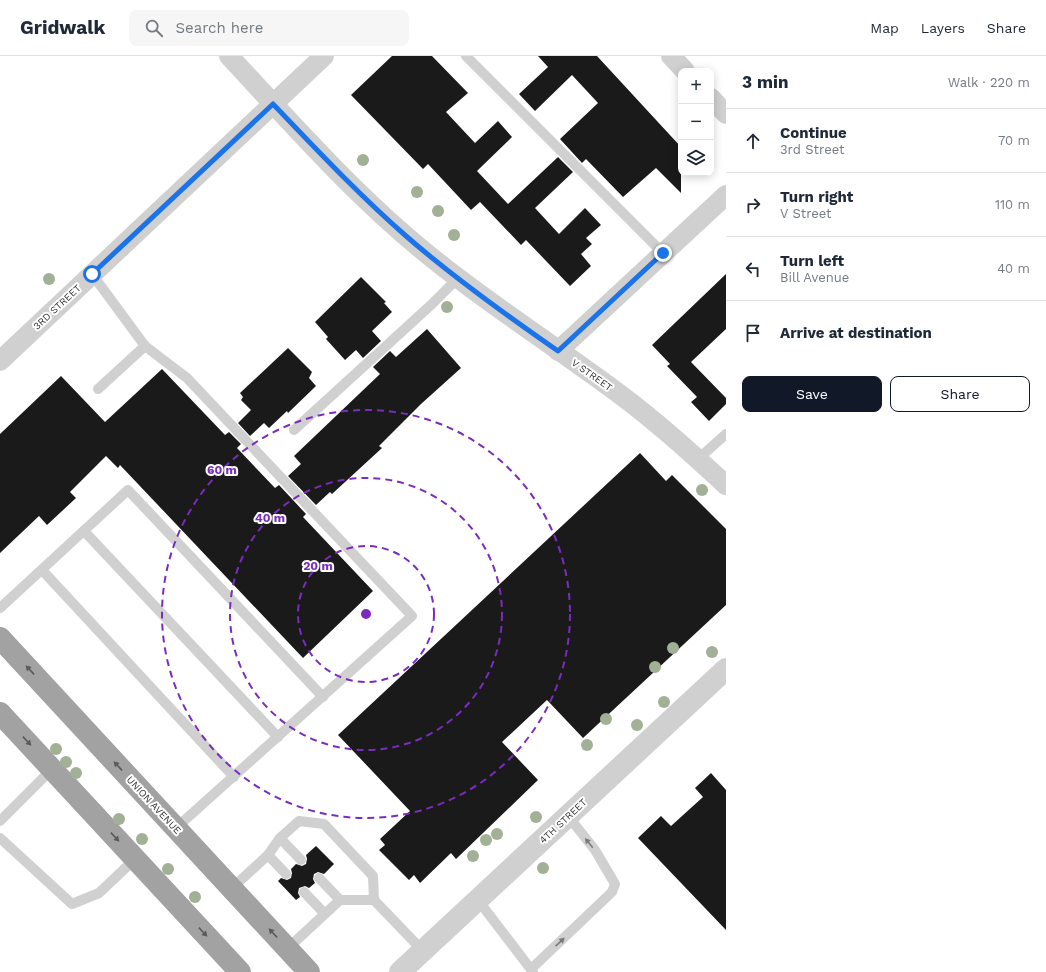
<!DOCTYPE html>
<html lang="en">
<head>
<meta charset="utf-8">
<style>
	:root { --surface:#fff; --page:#f6f6f7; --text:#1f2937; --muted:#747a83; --line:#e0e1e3; --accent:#111827 }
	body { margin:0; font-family:"Work Sans",sans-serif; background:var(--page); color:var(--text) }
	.controls { position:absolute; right:12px; top:12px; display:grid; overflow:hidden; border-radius:8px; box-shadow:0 2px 10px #0003 }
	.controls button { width:36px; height:36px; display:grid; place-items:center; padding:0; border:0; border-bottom:1px solid var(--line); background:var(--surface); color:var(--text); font:20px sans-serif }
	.stop { position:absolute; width:12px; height:12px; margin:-9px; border:3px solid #1a73e8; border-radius:50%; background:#fff }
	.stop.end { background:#1a73e8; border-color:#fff; box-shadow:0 1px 4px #0008 }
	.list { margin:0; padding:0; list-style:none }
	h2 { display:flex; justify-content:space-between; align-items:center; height:52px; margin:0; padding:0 16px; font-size:17px }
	h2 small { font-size:13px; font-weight:400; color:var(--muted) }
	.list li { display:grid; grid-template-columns:26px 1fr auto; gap:12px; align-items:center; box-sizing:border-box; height:64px; padding:0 16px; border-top:1px solid var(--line) }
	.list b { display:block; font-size:15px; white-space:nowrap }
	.list p { margin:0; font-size:13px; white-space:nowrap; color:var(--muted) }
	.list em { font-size:13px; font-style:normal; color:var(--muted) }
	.actions { display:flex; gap:8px; padding:12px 16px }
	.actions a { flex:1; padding:9px 0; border:1px solid var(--accent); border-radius:8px; text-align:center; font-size:14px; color:var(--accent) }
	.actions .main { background:var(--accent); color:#fff }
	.icon { flex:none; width:22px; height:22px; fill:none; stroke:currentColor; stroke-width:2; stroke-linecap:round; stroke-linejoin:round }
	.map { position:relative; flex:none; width:726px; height:916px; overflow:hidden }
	header { display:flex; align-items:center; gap:24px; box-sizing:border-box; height:56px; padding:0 20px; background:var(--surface); border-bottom:1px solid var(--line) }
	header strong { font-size:19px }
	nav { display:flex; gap:22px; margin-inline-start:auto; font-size:14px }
	.search { width:280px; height:36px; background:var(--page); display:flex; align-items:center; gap:10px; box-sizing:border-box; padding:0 14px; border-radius:8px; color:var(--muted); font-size:15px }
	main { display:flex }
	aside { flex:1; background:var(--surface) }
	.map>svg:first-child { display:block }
	.building { fill:#1a1a1a }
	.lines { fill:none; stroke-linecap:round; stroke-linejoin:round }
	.service { stroke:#d0d0d0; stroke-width:10 }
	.minor { stroke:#d0d0d0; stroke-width:20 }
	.tertiary { stroke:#d0d0d0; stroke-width:22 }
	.trunk { stroke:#a2a2a2; stroke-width:22 }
	.tree { fill:#a2b095 }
	.oneway { fill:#5a5a5a }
	.oneway2 { fill:#7a7a7a }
	.route { stroke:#1a73e8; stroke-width:5 }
	.ring { fill:none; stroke:#7b2cbf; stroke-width:2; stroke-dasharray:7 5 }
	.labels { text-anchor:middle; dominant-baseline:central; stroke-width:4; stroke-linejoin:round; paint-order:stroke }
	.street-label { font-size:10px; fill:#333; stroke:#fff }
	.centre { fill:#7b2cbf; stroke:#fff; stroke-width:2 }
	.ring-label { font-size:12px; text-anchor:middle; font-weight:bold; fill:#7b2cbf; stroke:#fff; stroke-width:4; stroke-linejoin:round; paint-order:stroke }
</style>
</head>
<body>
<header>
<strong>Gridwalk</strong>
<div class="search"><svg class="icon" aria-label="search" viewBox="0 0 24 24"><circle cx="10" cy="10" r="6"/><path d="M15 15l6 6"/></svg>Search here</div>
<nav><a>Map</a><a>Layers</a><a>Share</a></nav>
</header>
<main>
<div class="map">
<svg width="726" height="916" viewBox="0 0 726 916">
	<rect width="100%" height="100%" fill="#fff"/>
	<g class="building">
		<path d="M 392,0 L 432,0 L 468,37 L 446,56 L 475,87 L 498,65 L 512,81 L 477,115 L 508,148 L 558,101 L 573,116 L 535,152 L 559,178 L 585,152 L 601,169 L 586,182 L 592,188 L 581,198 L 591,210 L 570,230 L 526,184 L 521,189 L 480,146 L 471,154 L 428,108 L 423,113 L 351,39 Z"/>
		<path d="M 538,0 L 597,0 L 681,91 L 681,137 L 656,112 L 623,141 L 586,103 L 582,107 L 560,83 L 598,47 L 572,19 L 535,55 L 519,38 L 548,11 Z"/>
		<path d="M 726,218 L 726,273 L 691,306 L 726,342 L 726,348 L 709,365 L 691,346 L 697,341 L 667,310 L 670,308 L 652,289 Z"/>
		<path d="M 361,221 L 386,246 L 384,247 L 392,256 L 372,275 L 381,285 L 363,302 L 356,294 L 345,304 L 326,283 L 328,281 L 315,266 Z"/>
		<path d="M 427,273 L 461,312 L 421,348 L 379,390 L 382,392 L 332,438 L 330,436 L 316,449 L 288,420 L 301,408 L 294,400 L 380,318 L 373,311 L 390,295 L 396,301 Z"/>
		<path d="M 288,292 L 312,316 L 309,322 L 316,330 L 288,357 L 287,355 L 269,372 L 264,367 L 250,380 L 238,367 L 251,354 L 241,344 L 243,341 L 240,337 Z"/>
		<path d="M 162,313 L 225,379 L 229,376 L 241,388 L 237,392 L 275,432 L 279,429 L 306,458 L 303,461 L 373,535 L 303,602 L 120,409 L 118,412 L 106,400 L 70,436 L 76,442 L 47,469 L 39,460 L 0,497 L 0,378 L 61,320 L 105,366 Z"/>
		<path d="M 640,397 L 666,425 L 672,419 L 726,473 L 726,549 L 583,682 L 547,644 L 502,686 L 538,724 L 456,803 L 451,797 L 420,827 L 414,819 L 409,824 L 379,794 L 385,789 L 380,783 L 410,755 L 338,679 Z"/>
		<path d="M 711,717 L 726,734 L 726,874 L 638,782 L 661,760 L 671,770 L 703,741 L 695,732 Z"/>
		<path d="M 316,790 L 334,808 L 324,818 L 318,816 L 314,818 L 313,823 L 315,827 L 309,832 L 305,830 L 299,832 L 298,837 L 300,841 L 296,844 L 278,825 L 281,822 L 287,824 L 291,822 L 292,817 L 291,813 L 296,808 L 302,810 L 306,808 L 307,803 L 306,799 Z"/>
	</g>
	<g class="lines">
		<g class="service">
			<path d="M 466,0 L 663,197"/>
			<path d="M 92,218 L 145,290 L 187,322 L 412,560 L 176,772"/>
			<path d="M 98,333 L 145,290"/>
			<path d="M 294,374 L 432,248 L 458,222"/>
			<path d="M 698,403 L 726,378"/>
			<path d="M 84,475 L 278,681"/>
			<path d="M 42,514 L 234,721"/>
			<path d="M 0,552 L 128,434 L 323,641"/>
			<path d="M 0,765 L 52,713"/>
			<path d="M 0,782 L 72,848 L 99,837 L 135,803"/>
			<path d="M 280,782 L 301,804"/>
			<path d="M 268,799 L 286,818"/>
			<path d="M 319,822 L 340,844"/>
			<path d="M 231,833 L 268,799 L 280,782 L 299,765 L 324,768 L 373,820 L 374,844"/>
			<path d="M 304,836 L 325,858"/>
			<path d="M 478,844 L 533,916"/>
			<path d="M 287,893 L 340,844 L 374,844 L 423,895"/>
			<path d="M 531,913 L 612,836 L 615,828 L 595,794 L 568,760"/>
		</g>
		<g class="minor">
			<path d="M 229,0 C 296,72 362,148 441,209 C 498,254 559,293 618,337 C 656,365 691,397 726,429"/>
			<path d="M 671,0 L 685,15"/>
			<path d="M 711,42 L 726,58"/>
			<path d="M 558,295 L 726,139"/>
			<path d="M 0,305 L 324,0"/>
		</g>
		<path class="tertiary" d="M 400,916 L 726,613"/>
		<g class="trunk">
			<path d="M 0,582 L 309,916"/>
			<path d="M 0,657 L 240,916"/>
		</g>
	</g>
	<g class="tree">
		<circle cx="363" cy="104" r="6"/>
		<circle cx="417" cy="136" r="6"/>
		<circle cx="438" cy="155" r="6"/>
		<circle cx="454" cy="179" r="6"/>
		<circle cx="49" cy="223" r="6"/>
		<circle cx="447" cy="251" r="6"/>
		<circle cx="702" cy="434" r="6"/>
		<circle cx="673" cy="592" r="6"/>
		<circle cx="712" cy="596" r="6"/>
		<circle cx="655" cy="611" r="6"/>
		<circle cx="664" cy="646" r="6"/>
		<circle cx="606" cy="663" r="6"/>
		<circle cx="637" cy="669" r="6"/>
		<circle cx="587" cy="689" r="6"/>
		<circle cx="56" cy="693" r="6"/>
		<circle cx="66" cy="706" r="6"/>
		<circle cx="76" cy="717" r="6"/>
		<circle cx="536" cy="761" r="6"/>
		<circle cx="119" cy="763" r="6"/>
		<circle cx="497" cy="778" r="6"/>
		<circle cx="142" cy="783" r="6"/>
		<circle cx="486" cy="784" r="6"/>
		<circle cx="473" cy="800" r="6"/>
		<circle cx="543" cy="812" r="6"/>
		<circle cx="168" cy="813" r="6"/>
		<circle cx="195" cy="841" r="6"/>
	</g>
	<defs><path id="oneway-solid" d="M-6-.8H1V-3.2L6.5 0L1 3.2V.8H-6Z"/></defs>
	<g class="oneway">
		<use href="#oneway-solid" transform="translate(30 614) rotate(-133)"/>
		<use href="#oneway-solid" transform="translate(27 685) rotate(47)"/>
		<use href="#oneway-solid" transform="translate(118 710) rotate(-133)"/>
		<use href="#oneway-solid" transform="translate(115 781) rotate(47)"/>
		<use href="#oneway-solid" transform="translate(203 876) rotate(47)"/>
		<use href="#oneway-solid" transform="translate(273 877) rotate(-133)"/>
	</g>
	<g class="oneway2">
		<use href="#oneway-solid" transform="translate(589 787) rotate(-129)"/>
		<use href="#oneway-solid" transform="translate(560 886) rotate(-43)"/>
	</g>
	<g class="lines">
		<path class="route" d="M 92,218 L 273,48 C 316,93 359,139 406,180 C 454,222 506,259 558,295 L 663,197"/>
	</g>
	<g class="ring">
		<circle cx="366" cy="558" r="68"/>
		<circle cx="366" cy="558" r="136"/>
		<circle cx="366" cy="558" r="204"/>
	</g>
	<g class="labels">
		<g class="street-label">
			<text transform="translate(57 251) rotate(-43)">3RD STREET</text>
			<text transform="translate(592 319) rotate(35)">V STREET</text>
			<text transform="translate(154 749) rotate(47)">UNION AVENUE</text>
			<text transform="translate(563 765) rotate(-43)">4TH STREET</text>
		</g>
	</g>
	<circle cx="366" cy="558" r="6" class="centre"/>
	<g class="ring-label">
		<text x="222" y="418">60 m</text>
		<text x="270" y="466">40 m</text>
		<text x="318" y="514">20 m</text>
	</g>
</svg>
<div class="controls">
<button>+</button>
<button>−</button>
<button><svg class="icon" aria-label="layers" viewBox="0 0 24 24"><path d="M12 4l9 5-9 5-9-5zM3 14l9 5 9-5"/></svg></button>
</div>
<div class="stop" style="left:92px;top:218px"></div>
<div class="stop end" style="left:663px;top:197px"></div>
</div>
<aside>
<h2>3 min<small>Walk · 220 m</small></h2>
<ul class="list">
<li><svg class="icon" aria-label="ahead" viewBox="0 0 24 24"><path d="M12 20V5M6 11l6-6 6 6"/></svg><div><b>Continue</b><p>3rd Street</p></div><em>70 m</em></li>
<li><svg class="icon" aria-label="right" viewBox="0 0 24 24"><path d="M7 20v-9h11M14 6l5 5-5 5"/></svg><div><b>Turn right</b><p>V Street</p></div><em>110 m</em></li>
<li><svg class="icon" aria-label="left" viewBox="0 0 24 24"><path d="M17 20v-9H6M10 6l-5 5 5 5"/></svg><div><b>Turn left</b><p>Bill Avenue</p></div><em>40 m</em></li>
<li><svg class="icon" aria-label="arrive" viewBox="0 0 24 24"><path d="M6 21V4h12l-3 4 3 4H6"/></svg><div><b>Arrive at destination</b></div></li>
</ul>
<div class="actions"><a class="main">Save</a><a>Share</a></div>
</aside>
</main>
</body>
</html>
